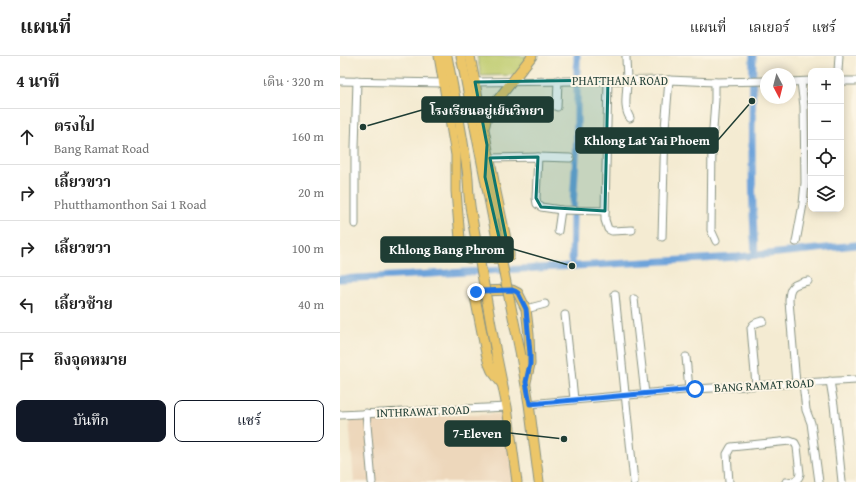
<!DOCTYPE html>
<html lang="th">
<head>
<meta charset="utf-8">
<style>
	:root { --surface:#fff; --page:#f6f6f6; --text:#222; --muted:#767676; --line:#e0e0e0; --accent:#111827 }
	body { margin:0; font-family:"Gentium Book Plus","Noto Serif Thai",serif; background:var(--page); color:var(--text) }
	.controls { position:absolute; right:12px; top:12px; display:grid; overflow:hidden; border-radius:8px; box-shadow:0 2px 10px #0003 }
	.controls button { width:36px; height:36px; display:grid; place-items:center; padding:0; border:0; border-bottom:1px solid var(--line); background:var(--surface); color:var(--text); font:20px sans-serif }
	.compass { position:absolute; left:420px; top:12px; width:36px; height:36px; border-radius:50%; background:var(--surface); box-shadow:0 2px 10px #0003; rotate:173deg }
	.stop { position:absolute; width:12px; height:12px; margin:-9px; border:3px solid #1a73e8; border-radius:50%; background:#fff }
	.stop.end { background:#1a73e8; border-color:#fff; box-shadow:0 1px 4px #0008 }
	.list { margin:0; padding:0; list-style:none }
	h2 { display:flex; justify-content:space-between; align-items:center; height:52px; margin:0; padding:0 16px; font-size:17px }
	h2 small { font-size:13px; font-weight:400; color:var(--muted) }
	.list li { display:grid; grid-template-columns:26px 1fr auto; gap:12px; align-items:center; box-sizing:border-box; height:56px; padding:0 16px; border-top:1px solid var(--line) }
	.list b { display:block; font-size:15px; white-space:nowrap }
	.list p { margin:0; font-size:13px; white-space:nowrap; color:var(--muted) }
	.list em { font-size:13px; font-style:normal; color:var(--muted) }
	.actions { display:flex; gap:8px; padding:12px 16px }
	.actions a { flex:1; padding:9px 0; border:1px solid var(--accent); border-radius:8px; text-align:center; font-size:14px; color:var(--accent) }
	.actions .main { background:var(--accent); color:#fff }
	.icon { flex:none; width:22px; height:22px; fill:none; stroke:currentColor; stroke-width:2; stroke-linecap:round; stroke-linejoin:round }
	.map { position:relative; flex:none; width:516px; height:426px; overflow:hidden }
	header { display:flex; align-items:center; gap:24px; box-sizing:border-box; height:56px; padding:0 20px; background:var(--surface); border-bottom:1px solid var(--line) }
	header strong { font-size:19px }
	nav { display:flex; gap:22px; margin-inline-start:auto; font-size:14px }
	main { display:flex }
	aside { flex:1; background:var(--surface) }
	.map>svg:first-child { display:block }
	.built { fill:#edd7bb }
	.green { fill:#bdca6c; stroke:#6e8450 }
	.lines { fill:none; stroke-linecap:round; stroke-linejoin:round }
	.canal { stroke:#6da3da; stroke-width:7 }
	.minor-casing { stroke:#8a9483; stroke-width:9 }
	.major-casing { stroke:#8a9483; stroke-width:11 }
	.minor { stroke:#fff; stroke-width:7 }
	.major { stroke:#ecc669; stroke-width:9 }
	.major-bridge-casing { stroke:#8a9483; stroke-width:11; stroke-linecap:butt }
	.major-bridge { stroke:#ecc669; stroke-width:9 }
	.route { stroke:#1a73e8; stroke-width:5 }
	.marked { fill:#0f766e; fill-opacity:0.2; stroke:#0f766e; stroke-width:3; stroke-linejoin:round }
	.labels { text-anchor:middle; dominant-baseline:central; stroke-width:4; stroke-linejoin:round; paint-order:stroke }
	.street-label { font-size:12px; fill:#1f3d34; stroke:#fcf5e5 }
	.leader { fill:none; stroke:#1f3d34; stroke-width:1.5 }
	.callout-dot { fill:#1f3d34; stroke:#fcf5e5; stroke-width:1.5 }
	.callout { fill:#1f3d34; stroke:#1f3d34; stroke-width:1.5 }
	.callout-label { font-size:13px; text-anchor:middle; font-weight:bold; fill:#fff }
</style>
</head>
<body>
<header>
<strong>แผนที่</strong>
<nav><a>แผนที่</a><a>เลเยอร์</a><a>แชร์</a></nav>
</header>
<main>
<aside>
<h2>4 นาที<small>เดิน · 320 m</small></h2>
<ul class="list">
<li><svg class="icon" aria-label="ahead" viewBox="0 0 24 24"><path d="M12 20V5M6 11l6-6 6 6"/></svg><div><b>ตรงไป</b><p>Bang Ramat Road</p></div><em>160 m</em></li>
<li><svg class="icon" aria-label="right" viewBox="0 0 24 24"><path d="M7 20v-9h11M14 6l5 5-5 5"/></svg><div><b>เลี้ยวขวา</b><p>Phutthamonthon Sai 1 Road</p></div><em>20 m</em></li>
<li><svg class="icon" aria-label="right" viewBox="0 0 24 24"><path d="M7 20v-9h11M14 6l5 5-5 5"/></svg><div><b>เลี้ยวขวา</b></div><em>100 m</em></li>
<li><svg class="icon" aria-label="left" viewBox="0 0 24 24"><path d="M17 20v-9H6M10 6l-5 5 5 5"/></svg><div><b>เลี้ยวซ้าย</b></div><em>40 m</em></li>
<li><svg class="icon" aria-label="arrive" viewBox="0 0 24 24"><path d="M6 21V4h12l-3 4 3 4H6"/></svg><div><b>ถึงจุดหมาย</b></div></li>
</ul>
<div class="actions"><a class="main">บันทึก</a><a>แชร์</a></div>
</aside>
<div class="map">
<svg width="516" height="426" viewBox="0 0 516 426">
	<rect width="100%" height="100%" fill="#fcf5e5"/>
	<filter id="ink" filterUnits="userSpaceOnUse"><feTurbulence type="fractalNoise" baseFrequency=".025" numOctaves="2"/><feDisplacementMap in="SourceGraphic" scale="8" xChannelSelector="R" yChannelSelector="G"/><feConvolveMatrix kernelMatrix="1 2 1 2 8 2 1 2 1" color-interpolation-filters="sRGB"/></filter>
	<filter id="wash" filterUnits="userSpaceOnUse"><feTurbulence type="fractalNoise" baseFrequency=".012" numOctaves="4" result="noise"/><feDisplacementMap in="SourceGraphic" scale="16" xChannelSelector="R" yChannelSelector="G"/><feGaussianBlur stdDeviation="0.9" result="paint"/><feColorMatrix in="noise" values="0 0 0 0 0 0 0 0 0 0 0 0 0 0 0 0 0 1.4 0 .05"/><feComposite in="paint" operator="in"/></filter>
	<g filter="url(#wash)">
		<rect width="100%" height="100%" fill="#f4ebd2"/>
		<path class="built" d="M 164,358 L 174,426 L 14,426 L 9,363 Z"/>
		<path class="green" d="M 137,0 L 189,0 L 176,19 L 141,20 Z"/>
		<g class="lines">
			<g class="canal">
				<path d="M 237,0 L 237,18"/>
				<path d="M 413,0 C 412,66 411,133 415,199"/>
				<path d="M 233,151 L 237,81 L 237,30"/>
				<path d="M 232,210 L 233,160"/>
				<path d="M 0,223 L 398,201 L 516,189"/>
			</g>
		</g>
	</g>
	<g filter="url(#ink)">
		<g class="lines">
			<g class="minor-casing">
				<g id="minor">
					<path d="M 286,0 C 286,8 287,17 287,25 C 287,38 283,52 290,62"/>
					<path d="M 498,15 L 499,0"/>
					<path d="M 0,25 L 104,27"/>
					<path d="M 501,25 L 516,25"/>
					<path d="M 135,26 L 329,24 L 375,26 L 426,25"/>
					<path d="M 375,26 L 375,44 L 372,88 L 371,174 L 376,185"/>
					<path d="M 450,26 L 471,25"/>
					<path d="M 217,51 L 218,24"/>
					<path d="M 198,101 L 196,142 L 197,148 L 201,151 L 221,154 L 265,155 L 268,24"/>
					<path d="M 150,102 L 198,101 L 230,102"/>
					<path d="M 265,155 L 265,164 L 268,173 L 272,175 L 292,174"/>
					<path d="M 15,168 L 15,91 L 17,25"/>
					<path d="M 218,175 L 221,154"/>
					<path d="M 322,181 L 325,72 L 329,24"/>
					<path d="M 456,186 L 463,148 L 465,127 L 464,50 L 461,26"/>
					<path d="M 275,238 L 294,426"/>
					<path d="M 294,243 L 305,338"/>
					<path d="M 186,253 L 205,248"/>
					<path d="M 225,259 L 234,343"/>
					<path d="M 346,301 L 349,333"/>
					<path d="M 490,325 L 494,349 L 502,426"/>
					<path d="M 456,327 L 449,245 C 449,230 453,228 468,225"/>
					<path d="M 463,327 L 466,354 L 471,367 L 479,426"/>
					<path d="M 416,329 L 411,272 C 413,267 418,266 423,265"/>
					<path d="M 189,348 L 355,333 L 516,324"/>
					<path d="M 26,357 L 32,426"/>
					<path d="M 0,359 L 167,351"/>
					<path d="M 389,426 L 387,398 L 391,391 L 450,385 L 455,387 L 457,391 L 460,418 C 458,426 453,425 446,426"/>
				</g>
			</g>
			<g class="major-casing">
				<g id="major">
					<path d="M 99,0 L 116,99 L 116,135 L 121,195 L 123,200 L 128,202 L 164,203 L 169,201 L 169,197 L 156,136 L 130,0"/>
					<path d="M 107,0 C 114,37 122,75 127,113 C 129,127 128,141 131,156"/>
					<path d="M 121,0 L 153,163"/>
					<path d="M 145,69 L 147,59 L 156,46 L 192,0"/>
					<path d="M 156,297 L 167,351 L 177,426"/>
					<path d="M 181,300 L 189,348 L 199,426"/>
					<path d="M 162,328 L 152,315 L 149,308 L 146,297 L 135,241 L 136,236 L 140,235 L 172,234 L 178,237 L 186,253 L 189,279 L 190,308 L 186,326"/>
				</g>
			</g>
			<use href="#minor" class="minor"/>
			<use href="#major" class="major"/>
			<g class="major-bridge-casing">
				<g id="major-bridge">
					<path d="M 131,156 L 156,297"/>
					<path d="M 153,163 L 181,300"/>
				</g>
			</g>
			<use href="#major-bridge" class="major-bridge"/>
		</g>
	</g>
	<g class="lines" filter="url(#ink)">
		<path class="route" d="M 136,236 L 140,235 L 172,234 L 175,235 L 178,237 L 186,253 L 190,297 L 190,308 L 186,326 L 190,348 L 355,333"/>
	</g>
	<path class="marked" d="M 268,24 L 265,155 L 201,151 L 196,142 L 198,101 L 150,102 L 169,197 L 164,203 L 145,121 L 147,89 L 135,26 Z"/>
	<g class="labels">
		<g class="street-label">
			<text x="280" y="24">PHATTHANA ROAD</text>
			<text transform="translate(424 329) rotate(-3)">BANG RAMAT ROAD</text>
			<text transform="translate(83 355) rotate(-2)">INTHRAWAT ROAD</text>
		</g>
	</g>
	<path class="leader" d="M23 71L82 54M412 45L378 84M232 210L173 193M224 383L170 377"/>
	<g class="callout-dot">
		<circle cx="23" cy="71" r="4"/>
		<circle cx="412" cy="45" r="4"/>
		<circle cx="232" cy="210" r="4"/>
		<circle cx="224" cy="383" r="4"/>
	</g>
	<g class="callout">
		<rect x="82" y="41" width="131" height="25" rx="4"/>
		<rect x="236" y="72" width="142" height="25" rx="4"/>
		<rect x="41" y="181" width="132" height="25" rx="4"/>
		<rect x="105" y="365" width="65" height="25" rx="4"/>
	</g>
	<g class="callout-label">
		<text x="147" y="59">โรงเรียนอยู่เย็นวิทยา</text>
		<text x="307" y="89">Khlong Lat Yai Phoem</text>
		<text x="107" y="198">Khlong Bang Phrom</text>
		<text x="137" y="382">7-Eleven</text>
	</g>
</svg>
<div class="controls">
<button>+</button>
<button>−</button>
<button><svg class="icon" aria-label="locate" viewBox="0 0 24 24"><circle cx="12" cy="12" r="6"/><path d="M12 2v4M12 18v4M2 12h4M18 12h4"/></svg></button>
<button><svg class="icon" aria-label="layers" viewBox="0 0 24 24"><path d="M12 4l9 5-9 5-9-5zM3 14l9 5 9-5"/></svg></button>
</div>
<svg class="compass" viewBox="-18 -18 36 36"><path d="M0-13l5 13h-10z" fill="#e53935"/><path d="M0 13l5-13h-10z" fill="#767676"/></svg>
<div class="stop" style="left:355px;top:333px"></div>
<div class="stop end" style="left:136px;top:236px"></div>
</div>
</main>
</body>
</html>
